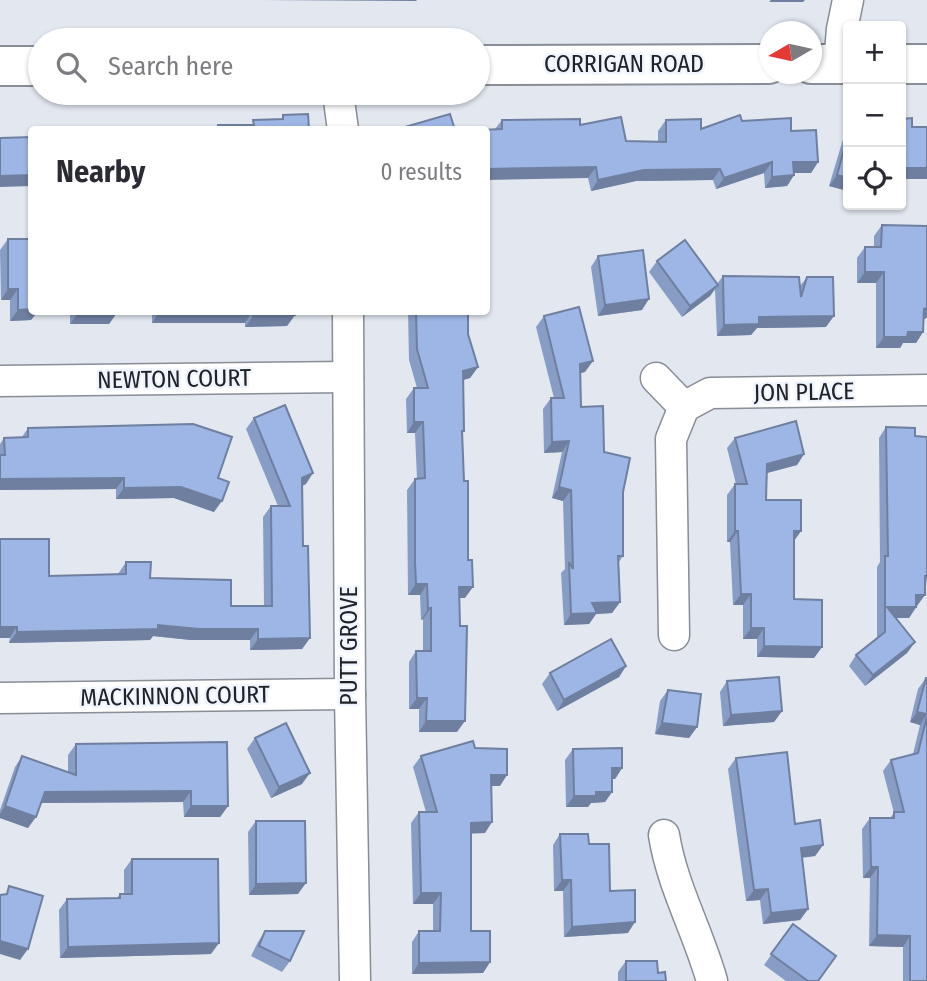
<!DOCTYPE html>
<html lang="en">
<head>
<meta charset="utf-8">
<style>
	:root { --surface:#fff; --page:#f7f7f7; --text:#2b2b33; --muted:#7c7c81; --line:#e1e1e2 }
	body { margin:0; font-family:"Fira Sans Condensed",sans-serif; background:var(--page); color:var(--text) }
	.controls { position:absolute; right:21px; top:21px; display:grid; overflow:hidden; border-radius:7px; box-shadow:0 2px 5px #0004 }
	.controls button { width:63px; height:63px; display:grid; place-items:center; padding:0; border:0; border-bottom:2px solid var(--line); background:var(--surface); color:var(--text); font:35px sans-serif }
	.compass { position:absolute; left:759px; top:21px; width:63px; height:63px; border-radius:50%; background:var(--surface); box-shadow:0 2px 5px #0004; rotate:261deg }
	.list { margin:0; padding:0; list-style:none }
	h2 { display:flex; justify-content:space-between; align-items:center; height:91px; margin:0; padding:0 28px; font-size:30px }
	h2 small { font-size:23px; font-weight:400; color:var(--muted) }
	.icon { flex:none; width:38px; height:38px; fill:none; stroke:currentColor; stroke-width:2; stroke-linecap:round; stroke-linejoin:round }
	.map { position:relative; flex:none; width:927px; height:981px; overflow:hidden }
	.search { position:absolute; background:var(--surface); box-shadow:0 2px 5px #0004; left:28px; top:28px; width:462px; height:77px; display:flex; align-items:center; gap:18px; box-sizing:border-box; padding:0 24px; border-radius:38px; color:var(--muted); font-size:26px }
	.panel { position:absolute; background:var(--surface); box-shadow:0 2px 5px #0004; left:28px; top:126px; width:462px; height:189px; border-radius:7px }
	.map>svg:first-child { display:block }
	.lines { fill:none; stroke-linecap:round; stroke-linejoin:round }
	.street-casing { stroke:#888d96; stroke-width:33 }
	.secondary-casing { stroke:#888d96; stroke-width:42 }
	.street { stroke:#fff; stroke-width:30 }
	.secondary { stroke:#fff; stroke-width:38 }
	.wall { fill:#889dc5 }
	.shaded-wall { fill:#6f7fa0 }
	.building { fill:#9eb6e5; stroke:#6f7fa0; stroke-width:2 }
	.labels { text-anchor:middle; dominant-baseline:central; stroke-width:5; stroke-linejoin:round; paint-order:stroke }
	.street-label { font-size:24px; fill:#202226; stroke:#eff4fe }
</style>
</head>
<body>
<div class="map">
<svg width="927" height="981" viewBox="0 0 927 981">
	<rect width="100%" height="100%" fill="#e2e7f0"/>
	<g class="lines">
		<g class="street-casing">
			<g id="street">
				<path d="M 839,64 L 842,29 L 848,0"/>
				<path d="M 338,93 L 343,130"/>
				<path d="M 348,312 L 350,694 L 355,981"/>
				<path d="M 656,378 L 684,407"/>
				<path d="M 0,381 L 348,377"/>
				<path d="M 674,635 L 671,439 L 684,407 L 710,393 L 927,390"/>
				<path d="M 0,698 L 350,694"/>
				<path d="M 664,835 C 672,886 698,931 712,981"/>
			</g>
		</g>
		<g class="secondary-casing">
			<g id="secondary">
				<path d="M 811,64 L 848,64"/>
				<path d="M 901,64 L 927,64"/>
				<path d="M 478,65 L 769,64"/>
				<path d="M 0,66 L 40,66"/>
			</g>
		</g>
		<use href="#street" class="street"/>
		<use href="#secondary" class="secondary"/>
	</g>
	<g class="wall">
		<path d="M 502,120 L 580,125 L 626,141 L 658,142 L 658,131 L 666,120 L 701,129 L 742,121 L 791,131 L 818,162 L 811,173 L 794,173 L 794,175 L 787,186 L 765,188 L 764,173 L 716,189 L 713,180 L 636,181 L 591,191 L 588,178 L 495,129 Z"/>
		<path d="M 848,123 L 848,191 L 829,186 L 847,126 Z"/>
		<path d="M 882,225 L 925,319 L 924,319 L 923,332 L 916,343 L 903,343 L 900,348 L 876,348 L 876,283 L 857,283 L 857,258 L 865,247 L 874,247 L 874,236 Z"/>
		<path d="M 8,239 L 32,312 L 295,312 L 295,315 L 287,326 L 245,327 L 245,323 L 152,323 L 152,314 L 116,314 L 109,324 L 70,324 L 70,314 L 35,315 L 31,320 L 10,321 L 10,300 L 1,300 L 0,250 Z"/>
		<path d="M 598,256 L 642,310 L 598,316 L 591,267 Z"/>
		<path d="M 657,261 L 717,284 L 723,276 L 800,286 L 807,277 L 826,327 L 757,328 L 751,335 L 717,336 L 715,289 L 710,296 L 682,317 L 649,272 Z"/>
		<path d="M 408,312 L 468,312 L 468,334 L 478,367 L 470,378 L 463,380 L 464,431 L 462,434 L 465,598 L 459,598 L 457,732 L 419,732 L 419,709 L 409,709 L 409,662 L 416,651 L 423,651 L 423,619 L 421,620 L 420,595 L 408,595 L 407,490 L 415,479 L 417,479 L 415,433 L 407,433 L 406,399 L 414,388 L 417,388 L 409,360 Z"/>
		<path d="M 544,316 L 585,372 L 580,373 L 581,407 L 623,492 L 623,556 L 619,562 L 620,602 L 612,613 L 596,614 L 589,624 L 564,625 L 561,573 L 565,569 L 563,501 L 552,498 L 562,452 L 544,453 L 543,409 L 551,398 L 554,398 L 536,327 Z"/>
		<path d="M 254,418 L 306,484 L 302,486 L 303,546 L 310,638 L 302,649 L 250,650 L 250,640 L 191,640 L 153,636 L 150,640 L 9,643 L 10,638 L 49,576 L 118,574 L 126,562 L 150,578 L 231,606 L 264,606 L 263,517 L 271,506 L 278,506 L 246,429 Z"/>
		<path d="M 886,427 L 915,436 L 926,586 L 925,586 L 917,606 L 909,618 L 896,618 L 915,642 L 907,653 L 865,686 L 849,666 L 856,655 L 877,638 L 877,567 L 880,562 L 879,438 Z"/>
		<path d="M 28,428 L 218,478 L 214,512 L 174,498 L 116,499 L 116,489 L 0,490 L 0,444 L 4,438 L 22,437 Z"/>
		<path d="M 735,438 L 804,454 L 797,465 L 767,473 L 766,500 L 801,531 L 794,541 L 794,599 L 822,647 L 814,658 L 757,657 L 757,639 L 743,639 L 743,605 L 733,605 L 730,542 L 727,542 L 727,495 L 735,484 L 736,484 L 727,448 Z"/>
		<path d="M 626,666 L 619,677 L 557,711 L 542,684 L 550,673 Z"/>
		<path d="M 926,678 L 927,678 L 927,981 L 903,981 L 903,947 L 869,946 L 870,878 L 863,878 L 862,829 L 870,818 L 890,818 L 894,813 L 883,771 L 891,760 L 913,754 L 920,725 L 910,722 L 918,689 Z"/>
		<path d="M 727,681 L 782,711 L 774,722 L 723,726 L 720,692 Z"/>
		<path d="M 668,690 L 697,727 L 689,738 L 655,734 L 660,701 Z"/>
		<path d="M 255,738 L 302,784 L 271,798 L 247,749 Z"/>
		<path d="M 76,744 L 228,806 L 220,817 L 184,817 L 183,802 L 41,803 L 28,828 L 0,818 L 0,810 L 15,767 L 22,756 L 68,772 L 68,755 Z"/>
		<path d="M 475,748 L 500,786 L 491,786 L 485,833 L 471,833 L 471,931 L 490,962 L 483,973 L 412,974 L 412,942 L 419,931 L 433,931 L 433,904 L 413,904 L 411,823 L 419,812 L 426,812 L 413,767 L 421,756 Z"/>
		<path d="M 573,749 L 622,768 L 615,779 L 612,779 L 612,792 L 605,802 L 591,803 L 588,807 L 566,807 L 565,760 Z"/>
		<path d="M 736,758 L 795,824 L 823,845 L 815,856 L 802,857 L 808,909 L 800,920 L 763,924 L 760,900 L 746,901 L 728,769 Z"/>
		<path d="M 256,821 L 298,894 L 249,895 L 248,832 Z"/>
		<path d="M 560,834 L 589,844 L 628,933 L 564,937 L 563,891 L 554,891 L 553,845 Z"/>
		<path d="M 132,859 L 211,954 L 60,958 L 59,910 L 67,899 L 117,898 L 120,894 L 124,894 L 124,870 Z"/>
		<path d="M 793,924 L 818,981 L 786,981 L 764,965 Z"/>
		<path d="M 265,931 L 290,961 L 282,972 L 251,956 L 258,942 Z"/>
		<path d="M 626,961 L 658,973 L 666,981 L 618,981 L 618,972 Z"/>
	</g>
	<g class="shaded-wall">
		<path d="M 263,0 L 417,0 L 416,1 Z"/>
		<path d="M 771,0 L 805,0 L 803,2 L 769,2 Z"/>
		<path d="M 772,162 L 764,173 L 716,189 L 724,178 Z"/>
		<path d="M 793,162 L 818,162 L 811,173 L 786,173 Z"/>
		<path d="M 596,167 L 588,178 L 486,180 L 486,169 Z"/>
		<rect x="901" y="168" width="26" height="11"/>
		<path d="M 720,169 L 713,180 L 636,181 L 591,191 L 598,180 L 644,170 Z"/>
		<path d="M 32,175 L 32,186 L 0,187 L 0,176 Z"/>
		<path d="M 794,175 L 787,186 L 765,188 L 772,177 Z"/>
		<path d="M 837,175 L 848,178 L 848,191 L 829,186 Z"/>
		<path d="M 865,272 L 884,272 L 876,283 L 857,283 Z"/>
		<path d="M 718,285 L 710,296 L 682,317 L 690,306 Z"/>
		<path d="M 8,289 L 18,289 L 10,300 L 1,300 Z"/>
		<path d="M 649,299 L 642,310 L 598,316 L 605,305 Z"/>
		<path d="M 927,308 L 927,317 L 925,319 L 916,319 L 924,309 Z"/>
		<path d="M 32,309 L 32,312 L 72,312 L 70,314 L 35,315 L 31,320 L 10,321 L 18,310 Z"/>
		<path d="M 111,312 L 154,312 L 152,314 L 116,314 L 109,324 L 70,324 L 78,313 Z"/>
		<path d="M 159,312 L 252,312 L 245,323 L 152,323 Z"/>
		<path d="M 295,315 L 287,326 L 245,327 L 253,316 Z"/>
		<path d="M 834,316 L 826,327 L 757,328 L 751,335 L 717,336 L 724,325 L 759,317 Z"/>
		<path d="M 908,332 L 923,332 L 916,343 L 903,343 L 900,348 L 876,348 L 884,337 Z"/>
		<path d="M 593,361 L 585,372 L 572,375 L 580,364 Z"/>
		<path d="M 478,367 L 470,378 L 456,382 L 463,371 Z"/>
		<path d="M 414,422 L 423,422 L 415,433 L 407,433 Z"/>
		<path d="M 569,441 L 562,452 L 544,453 L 552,442 Z"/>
		<path d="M 804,454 L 797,465 L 759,475 L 767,464 Z"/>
		<path d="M 313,473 L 306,484 L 294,489 L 302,478 Z"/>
		<path d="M 124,478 L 116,489 L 0,490 L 0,479 Z"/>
		<path d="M 181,487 L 222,501 L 214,512 L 174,498 L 116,499 L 124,488 Z"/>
		<path d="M 559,487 L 571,490 L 563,501 L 552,498 Z"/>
		<path d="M 735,531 L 738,531 L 730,542 L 727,542 Z"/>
		<path d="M 794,531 L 801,531 L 793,542 Z"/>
		<path d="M 925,576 L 927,576 L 926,586 L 917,587 Z"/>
		<path d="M 416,584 L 427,584 L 420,595 L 408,595 Z"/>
		<path d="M 459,587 L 473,587 L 465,598 L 451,598 Z"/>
		<path d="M 741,594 L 751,594 L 743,605 L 733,605 Z"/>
		<path d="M 916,595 L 925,595 L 917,606 L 908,606 Z"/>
		<path d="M 620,602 L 612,613 L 596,614 L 589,624 L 564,625 L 571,614 L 592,603 Z"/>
		<path d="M 887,607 L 916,607 L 909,618 L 885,618 Z"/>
		<path d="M 431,608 L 423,619 L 421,620 L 428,609 Z"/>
		<path d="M 158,625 L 258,629 L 250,640 L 191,640 L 153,636 L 150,640 L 9,643 L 17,632 Z"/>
		<path d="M 0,627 L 17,627 L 10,638 L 0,638 Z"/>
		<path d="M 751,628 L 764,628 L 757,639 L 743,639 Z"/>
		<path d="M 310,638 L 302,649 L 250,650 L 258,639 Z"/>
		<path d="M 915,642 L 907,653 L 865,686 L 873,675 Z"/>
		<path d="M 764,646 L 822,647 L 814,658 L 757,657 Z"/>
		<path d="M 626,666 L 619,677 L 557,711 L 564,700 Z"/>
		<path d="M 417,698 L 427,698 L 419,709 L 409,709 Z"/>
		<path d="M 782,711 L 774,722 L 723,726 L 731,715 Z"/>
		<path d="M 917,712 L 927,714 L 920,725 L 910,722 Z"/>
		<path d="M 426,721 L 465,721 L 457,732 L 419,732 Z"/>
		<path d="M 662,723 L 697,727 L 689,738 L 655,734 Z"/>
		<path d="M 612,768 L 622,768 L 615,779 L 604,779 Z"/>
		<path d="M 310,773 L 302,784 L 271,798 L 279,787 Z"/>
		<path d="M 491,775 L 507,775 L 500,786 L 484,786 Z"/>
		<path d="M 191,791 L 183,802 L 37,803 L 45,792 Z"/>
		<path d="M 596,792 L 612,792 L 605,802 L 591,803 L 588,807 L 566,807 L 574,796 Z"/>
		<path d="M 5,806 L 36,817 L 28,828 L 0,818 L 0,814 Z"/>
		<path d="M 191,806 L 228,806 L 220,817 L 184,817 Z"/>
		<path d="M 492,822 L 485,833 L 464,834 L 471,823 Z"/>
		<path d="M 823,845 L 815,856 L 793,859 L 801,848 Z"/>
		<path d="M 871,867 L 878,867 L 870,878 L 863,878 Z"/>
		<path d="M 562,880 L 571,880 L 563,891 L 554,891 Z"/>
		<path d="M 306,883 L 298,894 L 249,895 L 256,884 Z"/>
		<path d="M 768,889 L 760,900 L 746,901 L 754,890 Z"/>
		<path d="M 421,893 L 441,893 L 433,904 L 413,904 Z"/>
		<path d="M 808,909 L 800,920 L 763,924 L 771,913 Z"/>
		<path d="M 635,922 L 628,933 L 564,937 L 572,927 Z"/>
		<path d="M 877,935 L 910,936 L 903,947 L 869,946 Z"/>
		<path d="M 0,941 L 28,949 L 20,960 L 0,954 Z"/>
		<path d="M 219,943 L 211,954 L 60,958 L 68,947 Z"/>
		<path d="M 490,962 L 483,973 L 412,974 L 419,963 Z"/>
	</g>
	<g class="building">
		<path d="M 308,114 L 309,130 L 218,130 L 218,125 L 254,125 L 253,120 L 283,119 L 283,115 Z"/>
		<path d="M 450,114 L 455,130 L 399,130 L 398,129 Z"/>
		<path d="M 740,115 L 742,121 L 791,118 L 791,131 L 816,130 L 818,162 L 793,162 L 794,175 L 772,177 L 772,162 L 724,178 L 720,169 L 644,170 L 598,180 L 596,167 L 486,169 L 486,130 L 480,130 L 502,129 L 502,120 L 580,119 L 580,125 L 621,117 L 626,141 L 666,142 L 666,120 L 701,119 L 701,129 Z"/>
		<path d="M 912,118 L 912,127 L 927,127 L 927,168 L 901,168 L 901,119 Z"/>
		<path d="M 164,127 L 164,130 L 39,130 L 39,128 Z"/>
		<path d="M 848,135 L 848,178 L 837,175 Z"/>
		<path d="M 32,137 L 32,175 L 0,176 L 0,138 Z"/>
		<path d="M 882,225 L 927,226 L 927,308 L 924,309 L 923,332 L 908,332 L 907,337 L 884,337 L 884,272 L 865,272 L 865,247 L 881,247 Z"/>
		<path d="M 8,239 L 32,239 L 32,309 L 18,310 L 18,289 L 8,289 Z"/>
		<path d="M 685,240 L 718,285 L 690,306 L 657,261 Z"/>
		<path d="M 643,250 L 649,299 L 605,305 L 598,256 Z"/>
		<path d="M 723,276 L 799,277 L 801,297 L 807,277 L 833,277 L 834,316 L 759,317 L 759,324 L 724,325 Z"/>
		<path d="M 579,307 L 593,361 L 580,364 L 581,407 L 603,406 L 604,452 L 630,458 L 623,492 L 623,556 L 618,556 L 620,602 L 592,603 L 597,613 L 571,614 L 569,562 L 573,569 L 571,490 L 559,487 L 569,441 L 552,442 L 551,398 L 564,398 L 544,316 Z"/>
		<rect x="78" y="312" width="39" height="1"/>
		<path d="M 159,312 L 295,312 L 295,315 L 253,316 L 252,312 Z"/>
		<path d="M 416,312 L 468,312 L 468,334 L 478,367 L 463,371 L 464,431 L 462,431 L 464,481 L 468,481 L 468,560 L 472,560 L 473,587 L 459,587 L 460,626 L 467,626 L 465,721 L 426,721 L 427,698 L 417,698 L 416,651 L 431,651 L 431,608 L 428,609 L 427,584 L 416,584 L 415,562 L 415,479 L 425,478 L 423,422 L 414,422 L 414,388 L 428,388 L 417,349 Z"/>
		<path d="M 285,405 L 313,473 L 302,478 L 303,546 L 308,546 L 310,638 L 258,639 L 258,629 L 199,629 L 158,625 L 158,629 L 17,632 L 17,627 L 0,627 L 0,539 L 49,539 L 49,576 L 126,574 L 126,562 L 151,562 L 150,578 L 231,580 L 231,606 L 272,606 L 271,506 L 290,506 L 254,418 Z"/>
		<path d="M 796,421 L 804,454 L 767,464 L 766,500 L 801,500 L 801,531 L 794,531 L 794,599 L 822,600 L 822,647 L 764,646 L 764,628 L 751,628 L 751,594 L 741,594 L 738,531 L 735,531 L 735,484 L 747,484 L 735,438 Z"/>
		<path d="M 193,424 L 232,437 L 218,478 L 229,482 L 222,501 L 181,487 L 124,488 L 124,478 L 0,479 L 0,455 L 5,455 L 4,438 L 28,437 L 28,428 Z"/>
		<path d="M 886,427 L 915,428 L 915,436 L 927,437 L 927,576 L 925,576 L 925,595 L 916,595 L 916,607 L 887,607 L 915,642 L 873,675 L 856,655 L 885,632 L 885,556 L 888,556 Z"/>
		<path d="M 611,639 L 626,666 L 564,700 L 550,673 Z"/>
		<path d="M 779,677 L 782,711 L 731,715 L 727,681 Z"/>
		<path d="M 926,678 L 927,678 L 927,714 L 917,712 Z"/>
		<path d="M 668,690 L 701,694 L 697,727 L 662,723 Z"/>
		<path d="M 927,716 L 927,981 L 910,981 L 910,936 L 877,935 L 878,867 L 871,867 L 870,818 L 894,818 L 894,812 L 904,812 L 891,760 L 918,753 Z"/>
		<path d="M 286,723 L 310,773 L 279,787 L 255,738 Z"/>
		<path d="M 473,741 L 475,748 L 507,749 L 507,775 L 491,775 L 492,822 L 471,823 L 471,931 L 490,931 L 490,962 L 419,963 L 419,931 L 440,931 L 441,893 L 421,893 L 419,812 L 437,812 L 421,756 Z"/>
		<path d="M 227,742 L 228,806 L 191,806 L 191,791 L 45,792 L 36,817 L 5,806 L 22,756 L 76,775 L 76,744 Z"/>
		<path d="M 622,748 L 622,768 L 612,768 L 612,792 L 596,792 L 596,796 L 574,796 L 573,749 Z"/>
		<path d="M 787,752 L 795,824 L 820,820 L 823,845 L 801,848 L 808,909 L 771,913 L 768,889 L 754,890 L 736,758 Z"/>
		<path d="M 256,821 L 305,821 L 306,883 L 256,884 Z"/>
		<path d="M 560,834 L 588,834 L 589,844 L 609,844 L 610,891 L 635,890 L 635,922 L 572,927 L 571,880 L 562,880 Z"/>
		<path d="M 132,859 L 218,859 L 219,943 L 68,947 L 67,899 L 120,898 L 120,894 L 132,894 Z"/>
		<path d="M 9,886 L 43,896 L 28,949 L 0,941 L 0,895 L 7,894 Z"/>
		<path d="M 793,924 L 836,956 L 818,981 L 808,981 L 771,954 Z"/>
		<path d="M 265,931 L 304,931 L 290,961 L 259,946 Z"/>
		<path d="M 626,961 L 657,961 L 658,973 L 665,972 L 666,981 L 626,981 Z"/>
	</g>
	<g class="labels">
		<g class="street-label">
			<text x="624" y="64">CORRIGAN ROAD</text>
			<text transform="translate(174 379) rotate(-1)">NEWTON COURT</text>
			<text transform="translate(804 392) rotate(-1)">JON PLACE</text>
			<text transform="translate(349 646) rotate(-90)">PUTT GROVE</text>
			<text transform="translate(175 696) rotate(-1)">MACKINNON COURT</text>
		</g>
	</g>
</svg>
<div class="controls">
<button>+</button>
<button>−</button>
<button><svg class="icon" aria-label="locate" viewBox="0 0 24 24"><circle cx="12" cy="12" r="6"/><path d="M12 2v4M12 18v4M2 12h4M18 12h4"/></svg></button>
</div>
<svg class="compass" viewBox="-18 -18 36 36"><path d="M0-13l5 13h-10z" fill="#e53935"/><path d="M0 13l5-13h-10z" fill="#7c7c81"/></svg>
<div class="search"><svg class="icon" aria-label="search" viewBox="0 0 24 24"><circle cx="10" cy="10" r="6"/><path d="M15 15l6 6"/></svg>Search here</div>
<section class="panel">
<h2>Nearby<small>0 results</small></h2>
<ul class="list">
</ul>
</section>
</div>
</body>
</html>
